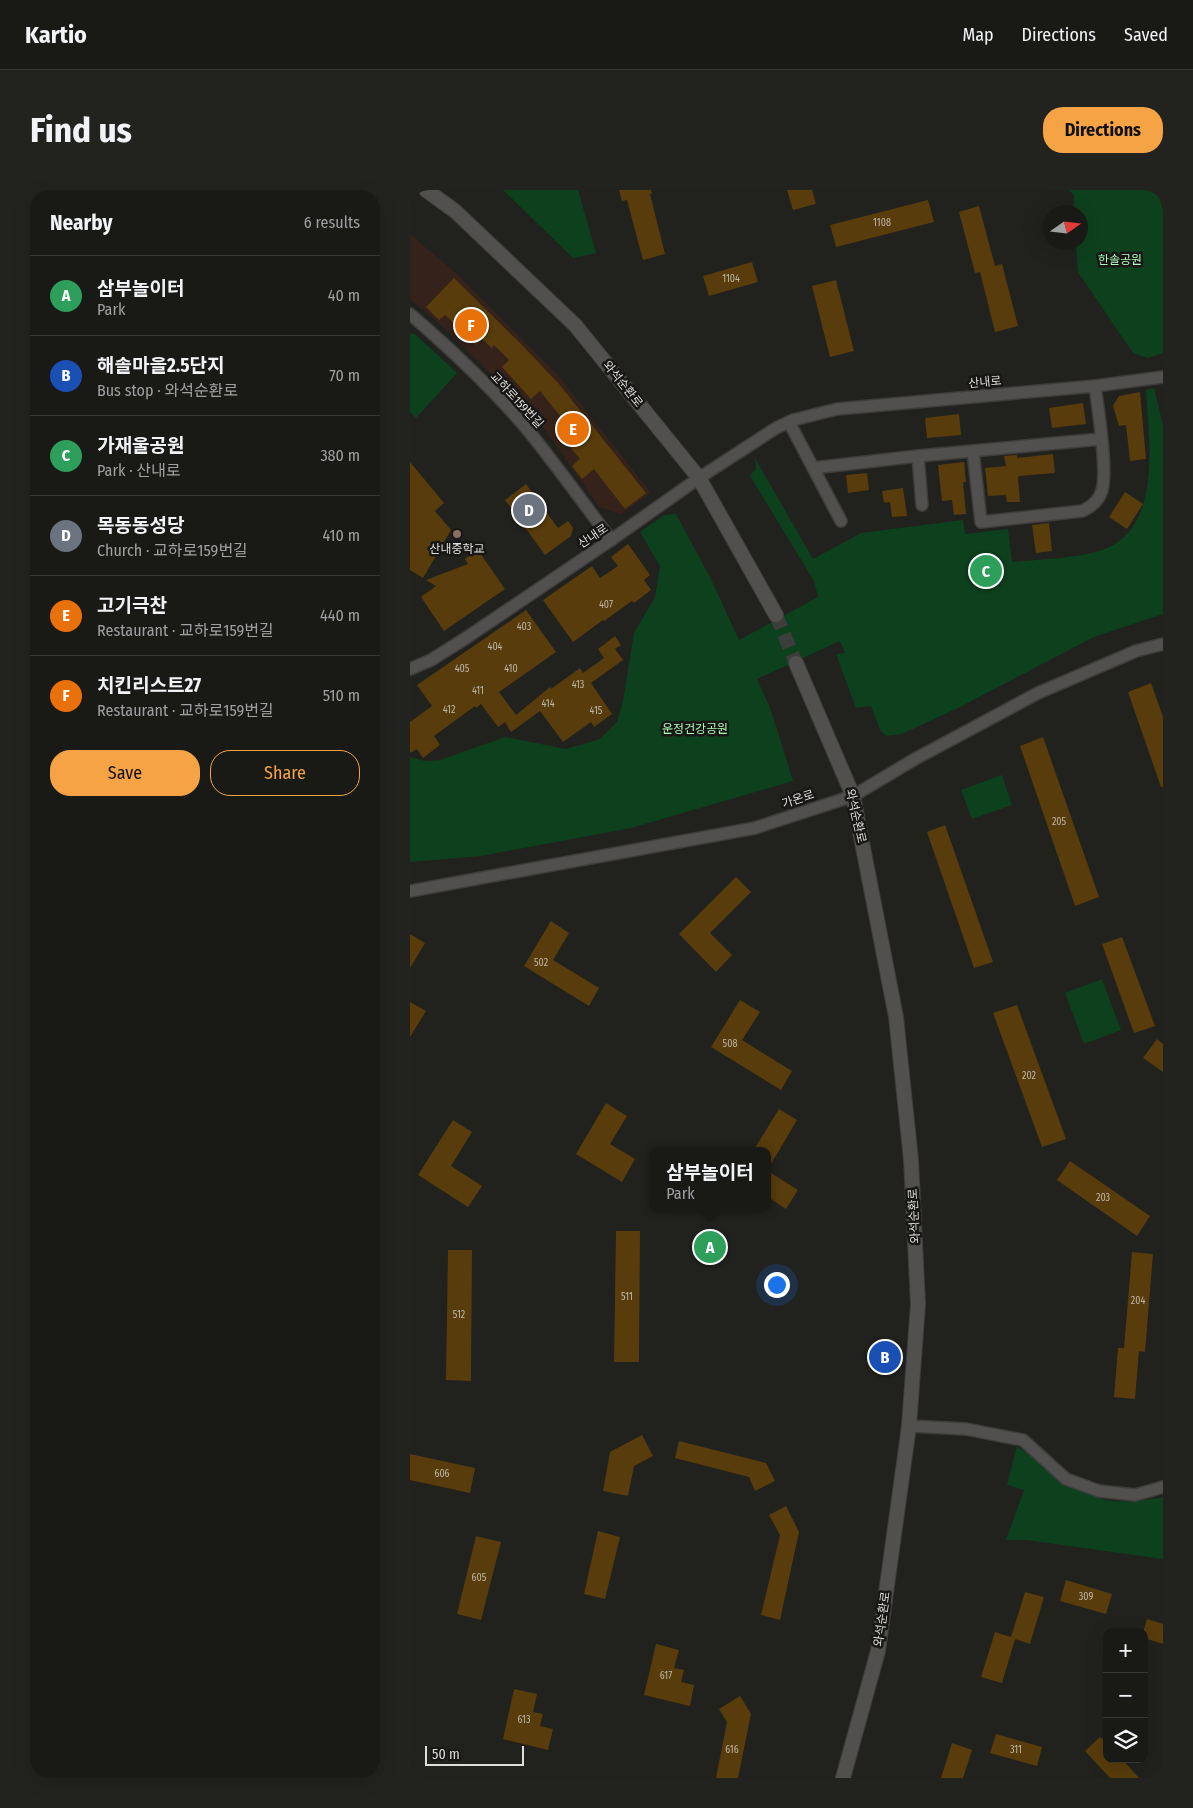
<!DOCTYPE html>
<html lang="en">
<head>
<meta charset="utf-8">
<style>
	:root { --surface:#191916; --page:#22221f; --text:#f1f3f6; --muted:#9fa0a1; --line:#373835; --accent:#f5a345 }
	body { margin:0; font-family:"Fira Sans Condensed","Noto Sans KR",sans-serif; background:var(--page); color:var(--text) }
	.controls { position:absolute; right:15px; bottom:15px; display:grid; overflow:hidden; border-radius:10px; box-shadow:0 5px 20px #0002 }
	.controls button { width:45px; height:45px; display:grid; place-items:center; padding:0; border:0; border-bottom:1px solid var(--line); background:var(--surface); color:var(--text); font:25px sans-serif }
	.compass { position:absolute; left:633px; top:15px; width:45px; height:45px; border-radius:50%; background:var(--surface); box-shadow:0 5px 20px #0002; rotate:76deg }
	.scale { position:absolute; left:15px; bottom:12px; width:99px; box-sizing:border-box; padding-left:5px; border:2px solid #dededd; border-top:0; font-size:14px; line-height:18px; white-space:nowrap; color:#dededd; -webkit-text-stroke:4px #181715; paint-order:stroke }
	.you { position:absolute; left:366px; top:1094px; width:18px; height:18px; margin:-12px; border:4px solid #fff; border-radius:50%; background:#1a73e8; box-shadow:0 0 0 8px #1a73e833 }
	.badge { display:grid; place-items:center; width:32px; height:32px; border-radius:50%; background:var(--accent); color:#fff; font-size:16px; font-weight:700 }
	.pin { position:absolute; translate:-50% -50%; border:2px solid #fff; box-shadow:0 1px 5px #0006 }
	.popup { position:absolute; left:239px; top:957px; width:122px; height:65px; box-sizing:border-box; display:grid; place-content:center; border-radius:10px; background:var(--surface); filter:drop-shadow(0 1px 4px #0005); font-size:16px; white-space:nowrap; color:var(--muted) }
	.popup b { font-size:19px; color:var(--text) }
	.popup::after { content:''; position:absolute; left:50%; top:100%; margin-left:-10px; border:10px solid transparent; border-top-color:var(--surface) }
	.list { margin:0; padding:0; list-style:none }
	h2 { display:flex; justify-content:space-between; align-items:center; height:65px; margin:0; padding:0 20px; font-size:21px }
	h2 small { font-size:16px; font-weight:400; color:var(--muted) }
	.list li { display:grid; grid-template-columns:32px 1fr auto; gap:15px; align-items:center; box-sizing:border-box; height:80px; padding:0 20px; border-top:1px solid var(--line) }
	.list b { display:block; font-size:19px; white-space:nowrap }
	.list p { margin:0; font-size:16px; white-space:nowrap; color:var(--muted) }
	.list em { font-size:16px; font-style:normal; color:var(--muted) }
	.actions { display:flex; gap:10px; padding:15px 20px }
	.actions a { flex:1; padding:11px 0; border:1px solid var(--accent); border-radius:20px; text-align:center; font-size:18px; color:var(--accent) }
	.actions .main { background:var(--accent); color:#111 }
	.icon { flex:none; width:28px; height:28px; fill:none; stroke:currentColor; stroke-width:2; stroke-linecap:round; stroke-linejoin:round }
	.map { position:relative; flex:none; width:753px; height:1588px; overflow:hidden; border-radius:20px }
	header { display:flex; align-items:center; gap:30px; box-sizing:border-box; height:70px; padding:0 25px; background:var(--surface); border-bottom:1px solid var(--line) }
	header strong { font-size:24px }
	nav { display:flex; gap:28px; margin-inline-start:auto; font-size:18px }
	.intro { display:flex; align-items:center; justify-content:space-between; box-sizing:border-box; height:120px; padding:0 30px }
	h1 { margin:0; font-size:35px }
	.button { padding:12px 22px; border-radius:20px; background:var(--accent); color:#111; font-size:18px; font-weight:700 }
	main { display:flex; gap:30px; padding:0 30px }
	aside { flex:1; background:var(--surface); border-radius:20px; box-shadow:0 5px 20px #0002 }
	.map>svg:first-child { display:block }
	.commercial { fill:#35231b }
	.green { fill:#0d401d }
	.building { fill:#583c0b }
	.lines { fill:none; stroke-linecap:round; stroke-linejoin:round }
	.tertiary-tunnel { stroke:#3d3d3b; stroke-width:14; stroke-dasharray:14 7; stroke-linecap:butt }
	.minor-casing { stroke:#3e3d3b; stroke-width:14 }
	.tertiary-casing { stroke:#3e3d3b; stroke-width:16 }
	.minor { stroke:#51504e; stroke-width:11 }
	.tertiary { stroke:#51504e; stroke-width:14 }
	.education-dot { fill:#8d6e63; stroke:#181715; stroke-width:2 }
	.labels { text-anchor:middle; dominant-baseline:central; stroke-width:5; stroke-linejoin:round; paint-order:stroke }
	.number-label { font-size:10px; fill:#bcb6a8 }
	.park-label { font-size:12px; fill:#a9fbb8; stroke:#181715 }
	.street-label { font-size:12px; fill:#dededd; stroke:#181715 }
	.poi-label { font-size:12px; fill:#dededd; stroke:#181715 }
</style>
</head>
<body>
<header>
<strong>Kartio</strong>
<nav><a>Map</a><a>Directions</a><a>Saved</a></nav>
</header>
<div class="intro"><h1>Find us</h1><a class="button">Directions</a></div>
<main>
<aside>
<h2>Nearby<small>6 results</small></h2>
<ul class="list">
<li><span class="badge" style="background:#2e9e5b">A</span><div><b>삼부놀이터</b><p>Park</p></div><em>40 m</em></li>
<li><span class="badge" style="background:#1a4fb4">B</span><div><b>해솔마을2.5단지</b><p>Bus stop · 와석순환로</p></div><em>70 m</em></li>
<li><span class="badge" style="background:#2e9e5b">C</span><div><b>가재울공원</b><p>Park · 산내로</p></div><em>380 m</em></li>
<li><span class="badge" style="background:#6b7280">D</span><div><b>목동동성당</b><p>Church · 교하로159번길</p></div><em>410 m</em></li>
<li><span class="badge" style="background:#e8710a">E</span><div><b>고기극찬</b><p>Restaurant · 교하로159번길</p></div><em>440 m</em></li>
<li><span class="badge" style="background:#e8710a">F</span><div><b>치킨리스트27</b><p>Restaurant · 교하로159번길</p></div><em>510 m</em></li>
</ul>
<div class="actions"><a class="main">Save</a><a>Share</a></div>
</aside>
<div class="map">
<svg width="753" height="1588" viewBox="0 0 753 1588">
	<rect width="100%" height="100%" fill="#21211e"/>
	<path class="commercial" d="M 0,44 L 47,84 L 149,186 L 241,303 L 211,324 L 189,317 L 130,232 L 31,135 L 0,109 Z"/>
	<g class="green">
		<path d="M 93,0 L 168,0 L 186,63 L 163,68 Z"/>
		<path d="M 659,0 L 747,0 L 753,20 L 753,163 L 738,168 L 723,163 L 668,82 L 666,53 L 670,52 L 670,22 L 664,22 L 664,5 Z"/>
		<path d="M 0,143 L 5,144 L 47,183 L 6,228 L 0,222 Z"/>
		<path d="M 744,198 L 753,235 L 753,424 L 684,447 L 548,518 L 492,544 L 476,546 L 470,540 L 461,516 L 446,518 L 426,464 L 435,463 L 430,451 L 347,489 L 361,520 L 383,591 L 221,638 L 71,666 L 0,672 L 0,567 L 15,571 L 30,570 L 95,547 L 156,559 L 190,549 L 207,532 L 213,511 L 224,443 L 245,407 L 250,376 L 230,342 L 254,325 L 266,324 L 301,389 L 329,450 L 408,407 L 404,391 L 340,286 L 346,278 L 345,268 L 403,369 L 451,343 L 553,330 L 555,344 L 598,339 L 602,372 C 631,369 661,369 689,361 C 753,342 739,253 736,200 Z"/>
		<path d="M 592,585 L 602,615 L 562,629 L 551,600 Z"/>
		<path d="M 692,789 L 711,840 L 674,854 L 655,803 Z"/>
		<path d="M 607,1256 C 634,1275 663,1300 695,1310 C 706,1313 742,1310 753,1307 L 753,1369 L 616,1350 L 596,1350 L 614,1300 L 597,1295 Z"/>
	</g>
	<g class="building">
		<path d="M 209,0 L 241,0 L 242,4 L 240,4 L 255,64 L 233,70 L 217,10 L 212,11 Z"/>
		<path d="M 377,0 L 402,0 L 406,14 L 383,20 Z"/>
		<path d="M 518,10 L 524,32 L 426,57 L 420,35 Z"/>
		<path d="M 569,16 L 585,76 L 592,74 L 608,136 L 585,142 L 570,82 L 565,83 L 549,22 Z"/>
		<path d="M 342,72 L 348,92 L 299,106 L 293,86 Z"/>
		<path d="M 44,88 L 110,153 L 149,194 L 236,303 L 215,319 L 184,279 L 172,289 L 162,276 L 170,269 L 145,239 L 154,231 L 130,201 L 121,209 L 92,177 L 99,170 L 84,155 L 82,158 L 72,149 L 66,155 L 35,125 L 29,130 L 16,117 Z"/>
		<path d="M 426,90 L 444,161 L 420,167 L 402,96 Z"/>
		<path d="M 730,202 L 736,269 L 720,271 L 716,235 L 709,236 L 703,216 L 709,206 Z"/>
		<path d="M 673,213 L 676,234 L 642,238 L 639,218 Z"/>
		<path d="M 549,224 L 551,245 L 517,248 L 515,228 Z"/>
		<path d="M 643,264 L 645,283 L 609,286 L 608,288 L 610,312 L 597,312 L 596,305 L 578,306 L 575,278 L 596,276 L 594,266 L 607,265 L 607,268 Z"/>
		<path d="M 0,272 L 34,313 L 25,321 L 41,340 L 13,388 L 0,380 Z"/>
		<path d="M 554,272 L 556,292 L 553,292 L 556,324 L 544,325 L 542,310 L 532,311 L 528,275 Z"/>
		<path d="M 457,283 L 459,300 L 438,303 L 436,285 Z"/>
		<path d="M 116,294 L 148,338 L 158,331 L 163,338 L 161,346 L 135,365 L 95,310 Z"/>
		<path d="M 493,298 L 497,326 L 482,327 L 480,312 L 474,313 L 472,301 Z"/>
		<path d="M 715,302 L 733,314 L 717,339 L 699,327 Z"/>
		<path d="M 639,333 L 642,361 L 626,363 L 622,335 Z"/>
		<path d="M 218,354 L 240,385 L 234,390 L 241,400 L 224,413 L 222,411 L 194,431 L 193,430 L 163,452 L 133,410 L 182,376 L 190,388 L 208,376 L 201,367 Z"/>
		<path d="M 68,360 L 95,399 L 34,441 L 11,407 L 26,396 L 16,390 L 58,374 L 55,369 Z"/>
		<path d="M 116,420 L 146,462 L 89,502 L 106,525 L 140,497 L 141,499 L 170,478 L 173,483 L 194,468 L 188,459 L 205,446 L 211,455 L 205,459 L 213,470 L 181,493 L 202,524 L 184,537 L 181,532 L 153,552 L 130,521 L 101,542 L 95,532 L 88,537 L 71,514 L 66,518 L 65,516 L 24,546 L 30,555 L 13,568 L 7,559 L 0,563 L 0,532 L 22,516 L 7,495 Z"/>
		<path d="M 741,493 L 753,527 L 753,597 L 751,597 L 718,502 Z"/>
		<path d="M 633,547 L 689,707 L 665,716 L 610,556 Z"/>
		<path d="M 535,635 L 583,772 L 564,778 L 517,642 Z"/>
		<path d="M 326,687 L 341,702 L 300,743 L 322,765 L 306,782 L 269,744 Z"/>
		<path d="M 141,731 L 159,743 L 143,770 L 189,798 L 179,816 L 114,776 Z"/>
		<path d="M 0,744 L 15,753 L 0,778 Z"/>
		<path d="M 712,747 L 745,836 L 724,843 L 692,754 Z"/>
		<path d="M 330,810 L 350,822 L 332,850 L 382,881 L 371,900 L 301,857 Z"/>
		<path d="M 0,812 L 16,821 L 0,847 Z"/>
		<path d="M 607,815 L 656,949 L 632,957 L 583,823 Z"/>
		<path d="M 747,849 L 753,854 L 753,882 L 733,868 Z"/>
		<path d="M 196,913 L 217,926 L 200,954 L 225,969 L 212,992 L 166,964 Z"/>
		<path d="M 369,919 L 387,930 L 358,979 L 358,961 L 343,961 Z"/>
		<path d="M 43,930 L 62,942 L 41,976 L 72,996 L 58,1017 L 8,985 Z"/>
		<path d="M 660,971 L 740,1026 L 727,1046 L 647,990 Z"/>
		<path d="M 358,981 L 388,1000 L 376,1019 L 358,1007 Z"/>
		<path d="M 206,1041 L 230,1041 L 229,1172 L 204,1172 Z"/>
		<path d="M 38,1060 L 62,1060 L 61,1191 L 36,1190 Z"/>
		<path d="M 722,1062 L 743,1064 L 735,1162 L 729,1161 L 725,1209 L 704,1207 L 708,1158 L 714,1158 Z"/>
		<path d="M 232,1245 L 243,1266 L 224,1276 L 218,1306 L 193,1301 L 200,1262 Z"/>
		<path d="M 269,1251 L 356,1273 L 365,1291 L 345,1301 L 339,1287 L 265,1268 Z"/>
		<path d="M 0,1264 L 65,1278 L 60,1303 L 0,1290 Z"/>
		<path d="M 376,1316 L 389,1342 L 370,1430 L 351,1425 L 370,1345 L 359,1325 Z"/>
		<path d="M 188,1341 L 210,1347 L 195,1409 L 174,1404 Z"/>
		<path d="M 66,1346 L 91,1352 L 71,1430 L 47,1424 Z"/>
		<path d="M 656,1390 L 702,1404 L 696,1424 L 650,1411 Z"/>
		<path d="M 615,1402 L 634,1407 L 620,1454 L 605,1449 L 592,1493 L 571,1487 L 585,1442 L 601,1447 Z"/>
		<path d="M 737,1429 L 753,1434 L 753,1454 L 734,1448 L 734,1439 Z"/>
		<path d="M 246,1454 L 269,1460 L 264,1478 L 274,1480 L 271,1492 L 284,1495 L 280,1516 L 234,1505 Z"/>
		<path d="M 104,1499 L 127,1504 L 123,1522 L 133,1524 L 130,1536 L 143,1539 L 138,1560 L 93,1549 Z"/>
		<path d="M 330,1506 L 341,1524 L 328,1588 L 306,1588 L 317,1532 L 309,1519 Z"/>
		<path d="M 586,1544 L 632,1557 L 627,1576 L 580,1563 Z"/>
		<path d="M 690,1547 L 697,1553 L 697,1569 L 712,1569 L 729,1588 L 700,1588 L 675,1561 Z"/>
		<path d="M 542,1553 L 562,1560 L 553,1588 L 531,1588 Z"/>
	</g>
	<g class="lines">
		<path class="tertiary-tunnel" d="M 366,425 L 386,473"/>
		<g class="minor-casing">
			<g id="minor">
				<path d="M 0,124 C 44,162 88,203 125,249 C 151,282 176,316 201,350"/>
				<path d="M 379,232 L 431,331"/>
				<path d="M 563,261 L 571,332 L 672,321 C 680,317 687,313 691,303 C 699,286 688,219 685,196"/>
				<path d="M 508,266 L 512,315"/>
				<path d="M 403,278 L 508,266 L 691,249"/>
				<path d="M 0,479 L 21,470 L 56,448 L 201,350 L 289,288 L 366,238 L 383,230 L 427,219 L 685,196 L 753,187"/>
				<path d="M 0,701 L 345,638 L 443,606 L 505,569 L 628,503 L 726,461 L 753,454"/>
				<path d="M 499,1236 L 556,1239 L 613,1250 L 656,1289 L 689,1301 L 725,1305 L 753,1297"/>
			</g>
		</g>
		<g class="tertiary-casing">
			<g id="tertiary">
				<path d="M 16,0 L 45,21 L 165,135 L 289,288 L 366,425"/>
				<path d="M 386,473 L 443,606 L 486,827 L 501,970 L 508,1114 L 499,1236 L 468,1461 L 433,1588"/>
			</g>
		</g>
		<use href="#minor" class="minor"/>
		<use href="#tertiary" class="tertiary"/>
	</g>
	<circle class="education-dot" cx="47" cy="344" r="5"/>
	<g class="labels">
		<g class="number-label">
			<text x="472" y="33">1108</text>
			<text x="321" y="89">1104</text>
			<text x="196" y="415">407</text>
			<text x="114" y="437">403</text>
			<text x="85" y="457">404</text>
			<text x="52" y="479">405</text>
			<text x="101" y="479">410</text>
			<text x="168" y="495">413</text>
			<text x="68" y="501">411</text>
			<text x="138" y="514">414</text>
			<text x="39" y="520">412</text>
			<text x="186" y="521">415</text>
			<text x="649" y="632">205</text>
			<text x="131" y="773">502</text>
			<text x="320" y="854">508</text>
			<text x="619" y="886">202</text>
			<text x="693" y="1008">203</text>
			<text x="217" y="1107">511</text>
			<text x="728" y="1111">204</text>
			<text x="49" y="1125">512</text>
			<text x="32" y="1284">606</text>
			<text x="69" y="1388">605</text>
			<text x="676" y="1407">309</text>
			<text x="256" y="1486">617</text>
			<text x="114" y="1530">613</text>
			<text x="322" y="1560">616</text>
			<text x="606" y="1560">311</text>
		</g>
		<g class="park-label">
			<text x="710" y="70">한솔공원</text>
			<text x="285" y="539">운정건강공원</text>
		</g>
		<g class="street-label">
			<text transform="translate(575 192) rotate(-5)">산내로</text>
			<text transform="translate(213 194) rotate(51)">와석순환로</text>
			<text transform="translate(107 210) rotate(47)">교하로159번길</text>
			<text transform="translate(183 346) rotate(-34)">산내로</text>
			<text transform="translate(388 609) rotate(-18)">가온로</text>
			<text transform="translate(446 626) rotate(77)">와석순환로</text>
			<text transform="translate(504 1026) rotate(-93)">와석순환로</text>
			<text transform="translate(472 1429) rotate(-82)">와석순환로</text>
		</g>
		<g class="poi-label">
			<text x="47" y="359">산내중학교</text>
		</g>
	</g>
</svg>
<div class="controls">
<button>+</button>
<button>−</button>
<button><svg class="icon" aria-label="layers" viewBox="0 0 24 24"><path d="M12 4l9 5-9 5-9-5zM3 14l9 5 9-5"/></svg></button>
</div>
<svg class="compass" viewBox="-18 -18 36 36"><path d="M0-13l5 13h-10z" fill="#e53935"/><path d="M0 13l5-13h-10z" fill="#9fa0a1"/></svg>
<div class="scale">50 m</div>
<div class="you"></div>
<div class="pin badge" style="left:300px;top:1057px;background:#2e9e5b">A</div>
<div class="popup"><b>삼부놀이터</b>Park</div>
<div class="pin badge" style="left:475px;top:1167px;background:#1a4fb4">B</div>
<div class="pin badge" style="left:576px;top:381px;background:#2e9e5b">C</div>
<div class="pin badge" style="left:119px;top:320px;background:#6b7280">D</div>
<div class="pin badge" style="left:163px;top:239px;background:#e8710a">E</div>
<div class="pin badge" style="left:61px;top:135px;background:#e8710a">F</div>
</div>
</main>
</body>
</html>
